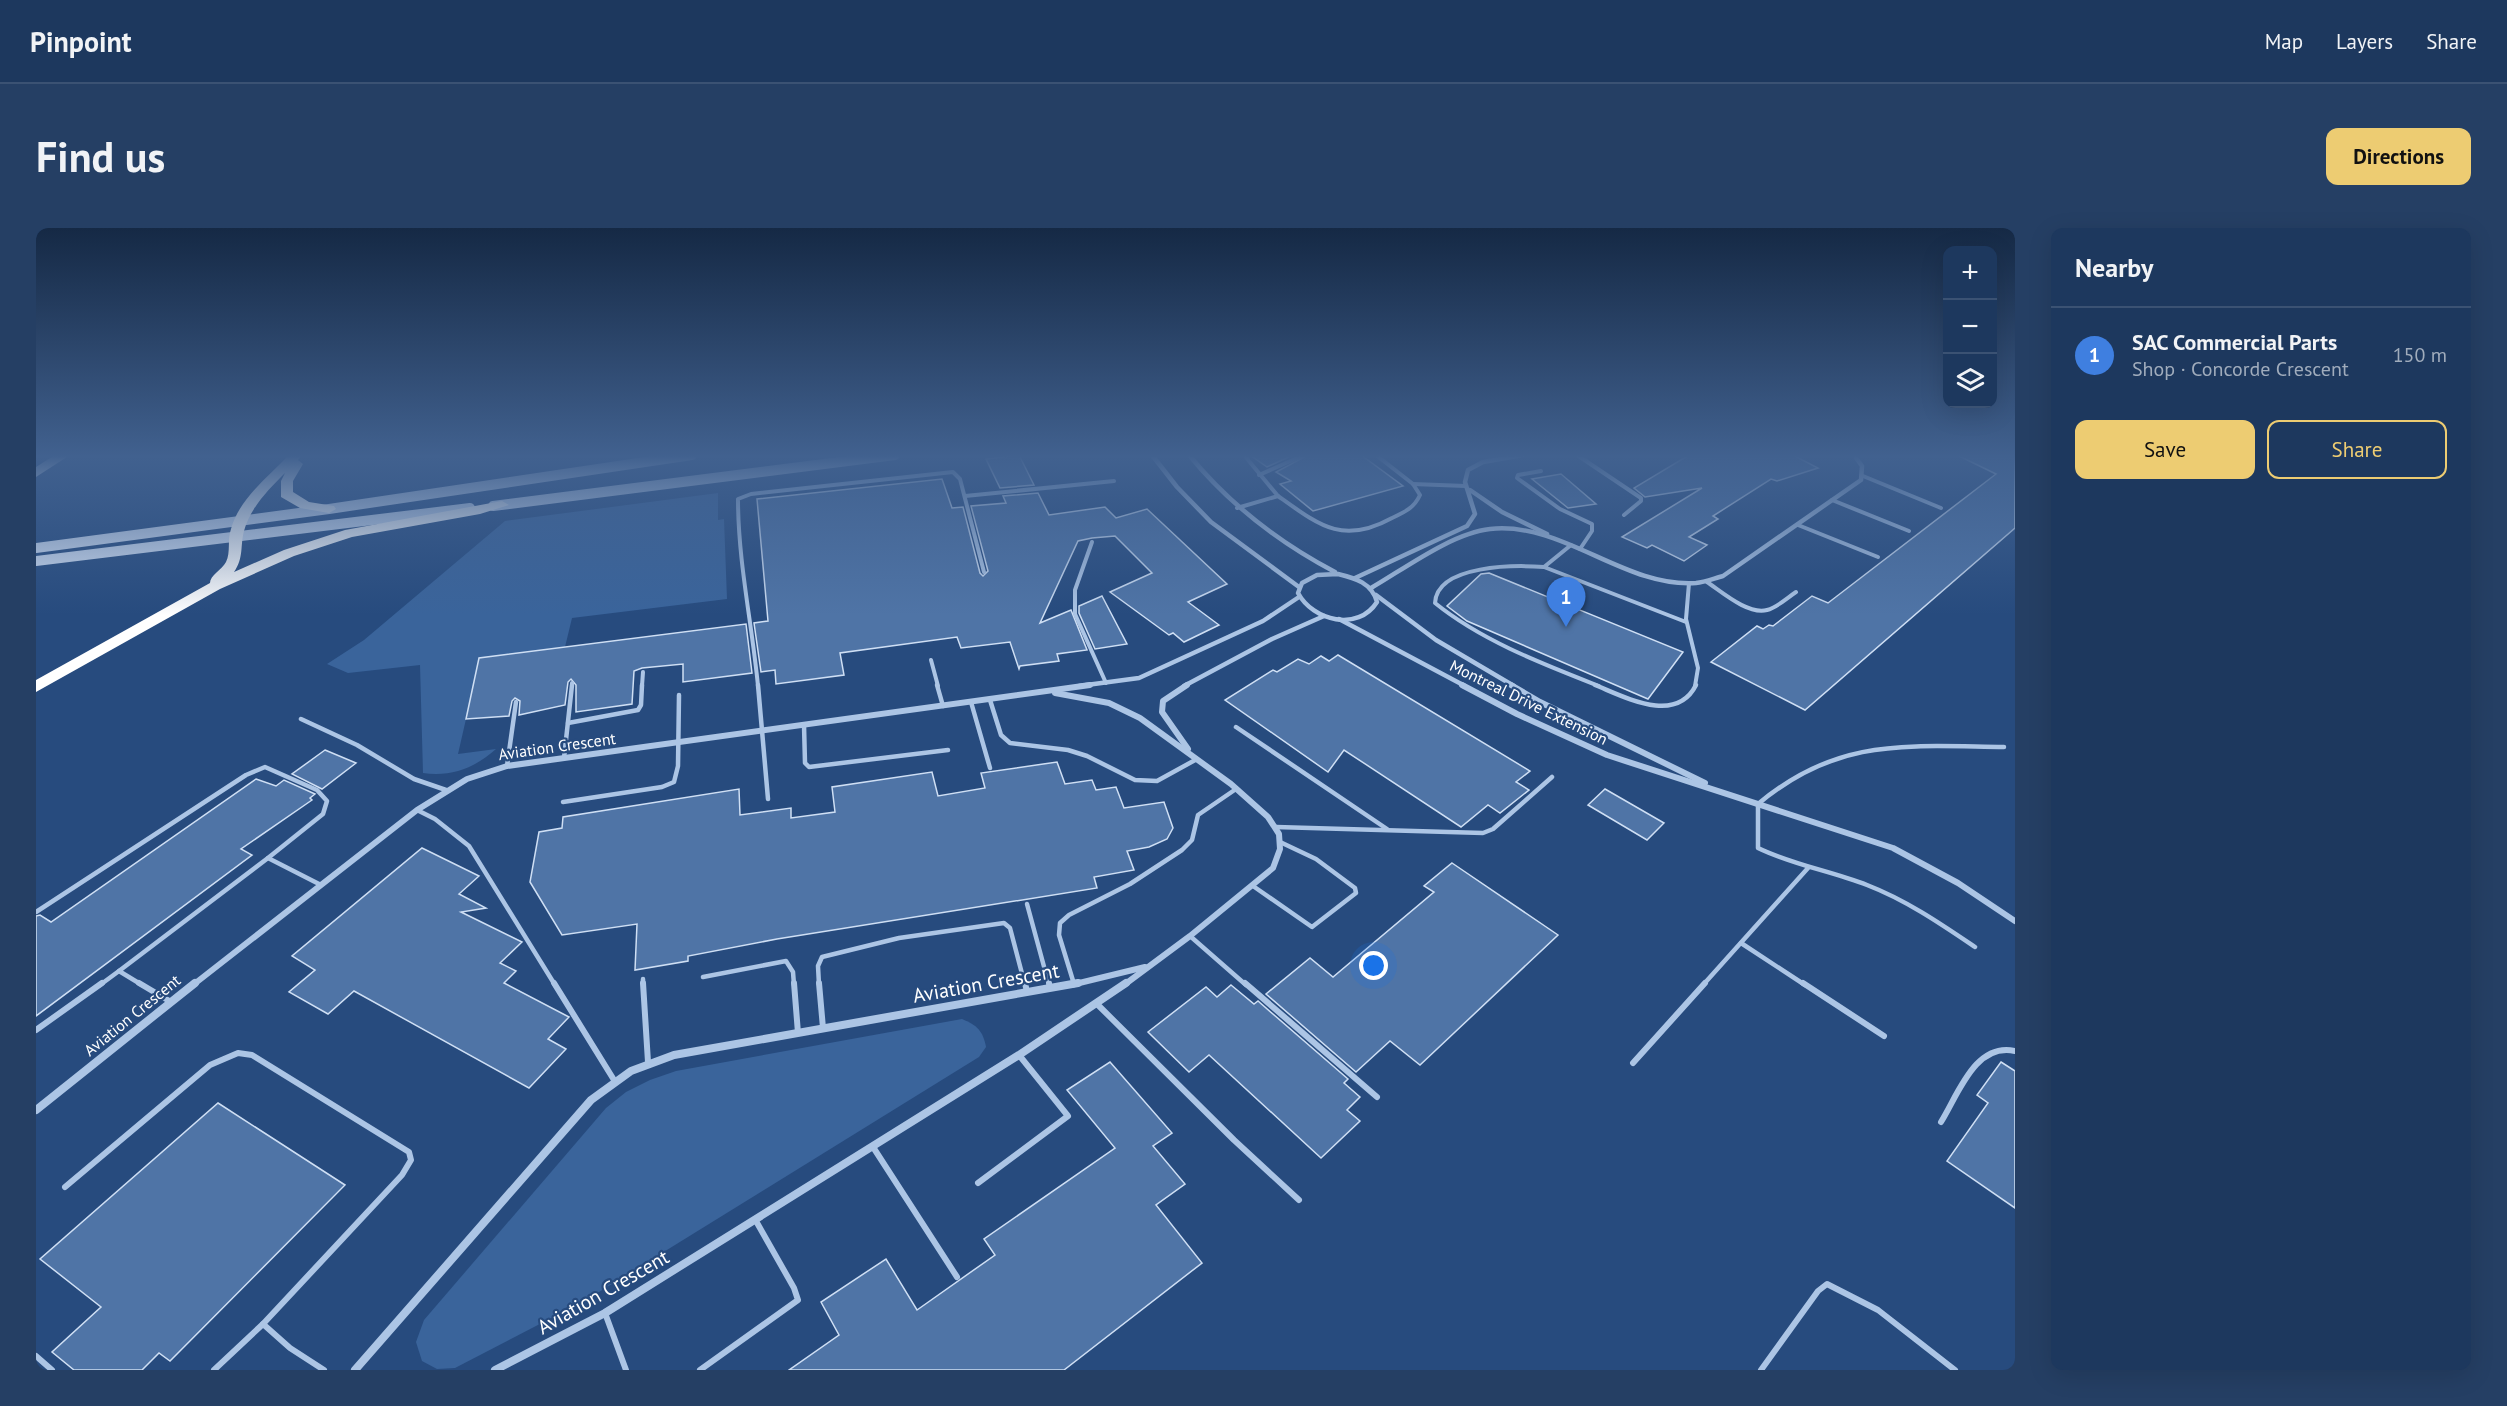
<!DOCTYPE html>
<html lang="en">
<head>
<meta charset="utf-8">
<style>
	:root { --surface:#1d385e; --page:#253f64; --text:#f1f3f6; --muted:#a0acbc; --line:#3b5273; --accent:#edcc72 }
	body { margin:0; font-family:"PT Sans",sans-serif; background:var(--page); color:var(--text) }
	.controls { position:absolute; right:18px; top:18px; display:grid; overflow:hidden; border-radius:12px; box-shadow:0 6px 24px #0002 }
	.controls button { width:54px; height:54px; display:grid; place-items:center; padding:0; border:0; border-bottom:2px solid var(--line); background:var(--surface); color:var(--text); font:30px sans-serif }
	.you { position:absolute; left:1338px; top:738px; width:21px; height:21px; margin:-15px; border:4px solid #fff; border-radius:50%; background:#1a73e8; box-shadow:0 0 0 9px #1a73e833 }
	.badge { display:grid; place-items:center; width:39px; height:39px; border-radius:50%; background:var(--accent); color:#fff; font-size:20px; font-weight:700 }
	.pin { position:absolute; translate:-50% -50px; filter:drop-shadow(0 2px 3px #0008) }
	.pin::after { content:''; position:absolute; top:32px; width:21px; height:18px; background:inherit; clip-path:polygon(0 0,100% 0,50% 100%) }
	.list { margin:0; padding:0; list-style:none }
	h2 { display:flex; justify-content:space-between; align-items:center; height:78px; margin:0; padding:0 24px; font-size:26px }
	h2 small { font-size:20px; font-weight:400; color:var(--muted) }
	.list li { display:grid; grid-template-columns:39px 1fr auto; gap:18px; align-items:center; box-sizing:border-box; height:96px; padding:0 24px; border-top:2px solid var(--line) }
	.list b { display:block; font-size:22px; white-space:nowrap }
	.list p { margin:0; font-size:20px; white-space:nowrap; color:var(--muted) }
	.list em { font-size:20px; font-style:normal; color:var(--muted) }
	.actions { display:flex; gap:12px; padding:18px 24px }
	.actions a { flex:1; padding:14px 0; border:2px solid var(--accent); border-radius:12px; text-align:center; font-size:21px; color:var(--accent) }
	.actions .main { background:var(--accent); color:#111 }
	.icon { flex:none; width:33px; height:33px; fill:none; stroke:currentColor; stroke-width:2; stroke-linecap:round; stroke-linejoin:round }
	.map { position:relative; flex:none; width:1979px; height:1142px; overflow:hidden; border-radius:12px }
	header { display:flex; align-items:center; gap:36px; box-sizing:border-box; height:84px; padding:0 30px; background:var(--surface); border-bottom:2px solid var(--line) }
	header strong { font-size:28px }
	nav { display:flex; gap:33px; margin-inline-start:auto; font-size:21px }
	.intro { display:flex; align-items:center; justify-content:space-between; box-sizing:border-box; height:144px; padding:0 36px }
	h1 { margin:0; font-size:42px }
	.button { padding:15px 27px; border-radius:12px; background:var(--accent); color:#111; font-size:21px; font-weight:700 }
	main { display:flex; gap:36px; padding:0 36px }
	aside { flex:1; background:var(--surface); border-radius:12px; box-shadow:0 6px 24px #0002 }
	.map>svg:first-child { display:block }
	.green { fill:#3a649b }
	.building { fill:#4f74a6; stroke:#cfdff4; stroke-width:1.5 }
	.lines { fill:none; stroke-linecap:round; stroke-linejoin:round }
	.lane-far2 { stroke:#acc5e5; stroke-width:4 }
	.lane-far1 { stroke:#acc5e5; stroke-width:4.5 }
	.lane { stroke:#acc5e5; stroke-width:6 }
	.street-far2 { stroke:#acc5e5; stroke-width:4.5 }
	.street-far1 { stroke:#acc5e5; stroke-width:6 }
	.street { stroke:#acc5e5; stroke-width:8 }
	.secondary { stroke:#d5e2f5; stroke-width:10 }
	.highway { fill:#fff; fill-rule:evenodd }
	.labels { text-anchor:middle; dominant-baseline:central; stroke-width:4.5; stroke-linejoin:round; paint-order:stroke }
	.street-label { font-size:16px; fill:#fff; stroke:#274b7e }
	.near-street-label { font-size:20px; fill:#fff; stroke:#274b7e }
</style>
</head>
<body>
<header>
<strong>Pinpoint</strong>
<nav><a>Map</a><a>Layers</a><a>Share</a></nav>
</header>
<div class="intro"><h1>Find us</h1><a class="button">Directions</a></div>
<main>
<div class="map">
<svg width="1979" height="1142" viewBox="0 0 1979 1142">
	<rect width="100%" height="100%" fill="#274b7e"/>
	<g class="green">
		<path d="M 682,265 L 682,292 L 688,291 L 691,371 L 536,390 L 529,419 L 430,491 L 422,526 L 460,521 C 439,540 415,549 387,545 L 384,437 L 312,445 L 291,436 L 328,412 L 469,293 Z"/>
		<path d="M 926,791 C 941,797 947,803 950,819 L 943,829 L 550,1072 L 419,1140 L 401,1141 L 386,1133 L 380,1114 L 388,1092 L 570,880 L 590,864 L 614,852 L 640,843 Z"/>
	</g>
	<g class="building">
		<path d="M 983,227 L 998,257 L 964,260 L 950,231 Z"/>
		<path d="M 1214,227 L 1257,227 L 1231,239 Z"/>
		<path d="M 1272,227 L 1325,227 L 1367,258 L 1277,283 L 1244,256 L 1255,253 L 1240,244 Z"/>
		<path d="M 1653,227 L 1757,227 L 1782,240 L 1741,253 L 1735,251 L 1677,288 L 1682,291 L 1653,309 L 1671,317 L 1648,333 L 1616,317 L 1611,320 L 1586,309 L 1666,260 L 1609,269 L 1598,260 Z"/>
		<path d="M 1921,227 L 1979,227 L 1979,300 L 1769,482 L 1675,434 L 1721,398 L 1727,401 L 1733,397 L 1737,398 L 1776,368 L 1792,375 L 1960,246 Z"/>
		<path d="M 1525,246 L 1560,276 L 1532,280 L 1496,251 Z"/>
		<path d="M 906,251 L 916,280 L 927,279 L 944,345 L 947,348 L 952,343 L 935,278 L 970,275 L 967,268 L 1002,265 L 1013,287 L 1069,279 L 1080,290 L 1111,281 L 1191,356 L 1152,374 L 1183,397 L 1148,414 L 1137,405 L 1133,407 L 1074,364 L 1116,345 L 1079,308 L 1056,310 L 1042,313 L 1004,395 L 1035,382 L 1051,422 L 1021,426 L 1023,433 L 984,438 L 983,441 L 974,414 L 925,420 L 921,409 L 804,425 L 808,447 L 740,456 L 739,442 L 725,444 L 718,395 L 732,393 L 721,271 Z"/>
		<path d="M 1453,345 L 1647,424 L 1612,471 L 1431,393 L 1411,378 L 1445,346 Z"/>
		<path d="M 1066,368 L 1091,416 L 1059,421 L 1043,385 L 1043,378 Z"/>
		<path d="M 710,396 L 716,445 L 647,454 L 647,436 L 606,440 L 598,443 L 596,476 L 540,484 L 540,457 L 535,451 L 532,454 L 529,477 L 483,487 L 484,473 L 479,470 L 476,473 L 473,488 L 430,491 L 443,430 Z"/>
		<path d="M 1302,427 L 1494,543 L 1480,554 L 1493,562 L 1464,585 L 1452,577 L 1425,599 L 1308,522 L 1292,544 L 1189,472 L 1237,442 L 1241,444 L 1262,431 L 1273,436 L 1285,428 L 1293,433 Z"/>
		<path d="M 289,522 L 320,535 L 286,561 L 256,546 Z"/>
		<path d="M 1021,534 L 1029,556 L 1056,552 L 1060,562 L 1080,559 L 1088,580 L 1128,574 L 1137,600 L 1131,611 L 1113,619 L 1091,623 L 1098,642 L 1058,649 L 1061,660 L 741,711 L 652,728 L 652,733 L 599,742 L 601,696 L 526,707 L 494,654 L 503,604 L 526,600 L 527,589 L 703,561 L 704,587 L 755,580 L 755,590 L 799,584 L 796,559 L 896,544 L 902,568 L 949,560 L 945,545 Z"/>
		<path d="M 220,551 L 240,558 L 248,552 L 279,566 L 274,570 L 276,572 L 205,621 L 216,627 L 0,788 L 0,688 L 4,687 L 15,694 Z"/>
		<path d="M 1569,561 L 1628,595 L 1611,612 L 1552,577 Z"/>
		<path d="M 386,620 L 443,648 L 423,666 L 450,680 L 425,684 L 486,714 L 464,735 L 480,743 L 468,755 L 533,789 L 512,811 L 530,821 L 493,860 L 318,763 L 292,786 L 253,764 L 279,742 L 256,728 Z"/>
		<path d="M 1416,635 L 1522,707 L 1384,837 L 1354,813 L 1320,844 L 1230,766 L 1274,730 L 1297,749 L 1398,664 L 1388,658 Z"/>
		<path d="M 1195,757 L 1218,776 L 1222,773 L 1312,851 L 1308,855 L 1324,869 L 1311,882 L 1324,893 L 1285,930 L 1173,827 L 1153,844 L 1112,804 L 1170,759 L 1181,769 Z"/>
		<path d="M 1074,834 L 1136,905 L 1117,918 L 1149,956 L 1120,977 L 1166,1035 L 1028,1142 L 753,1142 L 803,1107 L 785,1074 L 850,1031 L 881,1082 L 959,1027 L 948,1011 L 1079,920 L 1031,862 Z"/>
		<path d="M 1965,834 L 1979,843 L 1979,980 L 1911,933 L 1952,875 L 1941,867 Z"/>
		<path d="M 182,875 L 309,957 L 134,1133 L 123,1125 L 106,1142 L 38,1142 L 16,1124 L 65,1079 L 4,1031 Z"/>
	</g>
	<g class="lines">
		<g class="lane-far2">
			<path d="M 1541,227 L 1605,270 L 1605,273 L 1588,287"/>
			<path d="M 1505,243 L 1482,247 L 1481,250 L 1524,281 L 1556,296 L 1556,303 L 1544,321"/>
			<path d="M 1223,247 L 1268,227"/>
			<path d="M 1827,248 L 1905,280"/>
			<path d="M 1377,256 L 1430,258"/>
			<path d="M 929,268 L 1078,253"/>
			<path d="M 1242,268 C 1284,298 1307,317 1356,290 C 1369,284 1378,280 1384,267 L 1377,256 L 1340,227"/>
			<path d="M 1796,272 L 1873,303"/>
			<path d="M 1201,280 L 1242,268 L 1208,227"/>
			<path d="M 1762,297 L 1842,329"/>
			<path d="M 1056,314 L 1039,362 L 1039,386 L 1070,455"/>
			<path d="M 1535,317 L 1508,339 L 1650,394"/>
			<path d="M 1508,339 C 1481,337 1401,336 1399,375 C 1446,413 1507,436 1563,458"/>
			<path d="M 1671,354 C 1686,364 1712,387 1731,382 C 1742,379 1751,370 1760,364"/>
			<path d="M 1653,355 L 1650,391 L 1662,440 L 1659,458"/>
			<path d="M 895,432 L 902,458"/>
			<path d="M 536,458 L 536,455"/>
			<path d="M 606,458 L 607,444"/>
			<path d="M 722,458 C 716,396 702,333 702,271 L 715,266 L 917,244 L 924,251 L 948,344"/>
		</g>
		<g class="lane-far1">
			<path d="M 722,457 L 732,571"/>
			<path d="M 901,457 L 907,478"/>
			<path d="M 1559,457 C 1589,469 1640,497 1660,457"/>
			<path d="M 954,472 L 965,507 L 974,515 L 1032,522 L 1051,528 L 1099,552 L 1121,553 L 1161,531"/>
			<path d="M 935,474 L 954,540"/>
			<path d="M 265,491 L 321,517 L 378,551 L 410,562"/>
			<path d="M 532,495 L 602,482 L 605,477 L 606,457"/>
			<path d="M 768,497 L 769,535 L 773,539 L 912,522"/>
			<path d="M 1200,499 L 1351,601"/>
			<path d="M 528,530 L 536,457"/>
			<path d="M 471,538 L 480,474"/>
			<path d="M 527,574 L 626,559 L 638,554 L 642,538 L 643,467"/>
			<path d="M 381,582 L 399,591 L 433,618 L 519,757"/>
			<path d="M 1240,599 L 1447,605 L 1457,601 L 1516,549"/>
			<path d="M 1217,658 L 1276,699 L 1320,665 L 1319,660 L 1280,631 L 1244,614"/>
			<path d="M 991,676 L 1013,757"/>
			<path d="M 0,684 L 210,547 L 229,539 L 281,562 L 291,573 L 287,586 L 232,630"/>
			<path d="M 1154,708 L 1210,757"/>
			<path d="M 1705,715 L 1769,757"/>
			<path d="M 1939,719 C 1905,696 1870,672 1831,657 C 1795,643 1757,637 1722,620 L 1722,576 C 1802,509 1870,518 1968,519"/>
			<path d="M 667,749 L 750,733 L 757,744 L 758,757"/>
			<path d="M 607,751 L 607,757"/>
			<path d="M 1038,756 L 1023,707 L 1024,695 L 1033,687 L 1094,656 L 1146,622 L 1156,612 L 1162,587 L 1200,561"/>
			<path d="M 64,757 L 83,743"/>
			<path d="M 106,757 L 83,743 L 232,630 L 283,656"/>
			<path d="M 783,757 L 782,738 L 786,729 L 863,710 L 968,695 L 974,700 L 989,757"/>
			<path d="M 1667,757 L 1772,640"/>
		</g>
		<g class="lane">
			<path d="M 103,755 L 135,774"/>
			<path d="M 518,755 L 578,852"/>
			<path d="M 607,755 L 612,834"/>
			<path d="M 758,755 L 762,805"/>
			<path d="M 783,755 L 787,800"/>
			<path d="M 989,755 L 991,764"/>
			<path d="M 1013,755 L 1014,760"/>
			<path d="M 1209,755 L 1341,869"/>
			<path d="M 1767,755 L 1848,808"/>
			<path d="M 1061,776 L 1198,912 L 1263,972"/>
			<path d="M 0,802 L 66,755"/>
			<path d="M 1597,835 L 1669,755"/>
			<path d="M 1905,894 C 1922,867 1939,814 1979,823"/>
			<path d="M 837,919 L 921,1049"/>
			<path d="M 942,955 L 1032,888 L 983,827"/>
			<path d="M 29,959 L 174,837 L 202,825 L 216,827 L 373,924 L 375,932 L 366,947 L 227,1096 L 178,1142"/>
			<path d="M 569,1085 L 590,1142"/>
			<path d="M 227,1096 L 254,1120 L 288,1142"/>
			<path d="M 0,1128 L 16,1142"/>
			<path d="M 664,1142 L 762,1072 L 758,1060 L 720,993"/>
			<path d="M 1725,1142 L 1782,1063 L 1791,1056 L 1842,1082 L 1919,1142"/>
		</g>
		<g class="street-far2">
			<path d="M 1116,227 L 1141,259 L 1175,294 L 1263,359"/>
			<path d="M 1153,227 C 1194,277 1242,314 1299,344"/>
			<path d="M 1434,262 L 1466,284 L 1511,306"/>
			<path d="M 1302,346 C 1319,350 1336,355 1341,374 C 1322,404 1277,393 1262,365 L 1266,355 L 1281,347 Z"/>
			<path d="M 1319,350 L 1431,298 L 1439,286 L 1429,254 L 1432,242 L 1447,234 L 1487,227"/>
			<path d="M 1335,360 C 1368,341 1416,305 1454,301 C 1527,293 1588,360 1660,355 C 1669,354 1679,350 1687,348 L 1825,252 L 1826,238 L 1818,227"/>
			<path d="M 1340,367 L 1400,412 L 1478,458"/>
			<path d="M 1303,391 L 1429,458"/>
			<path d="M 1043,458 L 1103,450 L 1227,393 L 1263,369"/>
			<path d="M 1148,458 L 1236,411 L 1288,388"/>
		</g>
		<g class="street-far1">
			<path d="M 1151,457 L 1127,473 L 1126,484 L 1152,521"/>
			<path d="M 1426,457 L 1481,486 L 1571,527 L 1857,620 L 1922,655 L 1979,693"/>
			<path d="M 1475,457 L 1504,474 L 1669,555"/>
			<path d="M 1019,465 L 1073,475 L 1104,490 L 1195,556 L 1232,589 L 1243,606 L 1244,621 L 1237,640 L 1154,708 L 1088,757"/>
			<path d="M 157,757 L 381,582 L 431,551 L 471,538 L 1054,457"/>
			<path d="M 1035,757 L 1109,739"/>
		</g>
		<g class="street">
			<path d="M 0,882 L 159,755"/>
			<path d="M 319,1142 L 555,872 L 595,843 L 638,827 L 1042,755"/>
			<path d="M 459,1142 L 569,1085 L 983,827 L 1090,755"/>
		</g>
		<g class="secondary">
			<path d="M 457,278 L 859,227"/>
			<path d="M 0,320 L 293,281 L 656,227"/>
			<path d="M 0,333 L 434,280"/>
		</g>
		<g class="highway">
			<path d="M 19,227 L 34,227 L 0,249 L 0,239 Z"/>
			<path d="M 253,227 L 266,227 L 262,232 L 267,236 L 257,253 L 257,264 L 273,274 L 298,278 L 300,281 L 293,285 L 264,280 L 245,269 L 245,253 L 249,245 C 233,261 214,280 208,303 C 204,318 208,330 198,344 L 248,322 L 309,302 L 466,273 L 473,277 L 444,286 L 316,309 L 258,328 L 184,361 L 0,464 L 0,452 L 174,355 C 174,347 186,342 190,334 C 195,324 191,312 195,301 C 203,271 232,249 253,227 Z"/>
		</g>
	</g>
	<linearGradient id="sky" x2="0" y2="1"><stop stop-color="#152945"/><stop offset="0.59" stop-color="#41618f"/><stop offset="1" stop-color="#41618f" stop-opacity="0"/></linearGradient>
	<rect width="1979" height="387" fill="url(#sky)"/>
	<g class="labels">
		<g class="street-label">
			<text transform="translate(1493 474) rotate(26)">Montreal Drive Extension</text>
			<text transform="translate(521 518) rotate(-8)">Aviation Crescent</text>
			<text transform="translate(96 787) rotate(-39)">Aviation Crescent</text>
		</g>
		<g class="near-street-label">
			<text transform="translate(950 755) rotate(-10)">Aviation Crescent</text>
			<text transform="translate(567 1064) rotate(-30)">Aviation Crescent</text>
		</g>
	</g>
</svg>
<div class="controls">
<button>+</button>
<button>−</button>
<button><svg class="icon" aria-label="layers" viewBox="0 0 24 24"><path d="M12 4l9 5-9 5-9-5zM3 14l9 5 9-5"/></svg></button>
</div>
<div class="you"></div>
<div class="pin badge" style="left:1530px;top:399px;background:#3f7fe0">1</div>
</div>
<aside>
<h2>Nearby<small></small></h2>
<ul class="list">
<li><span class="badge" style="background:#3f7fe0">1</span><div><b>SAC Commercial Parts</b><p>Shop · Concorde Crescent</p></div><em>150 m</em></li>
</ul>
<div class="actions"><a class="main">Save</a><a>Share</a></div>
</aside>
</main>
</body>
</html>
